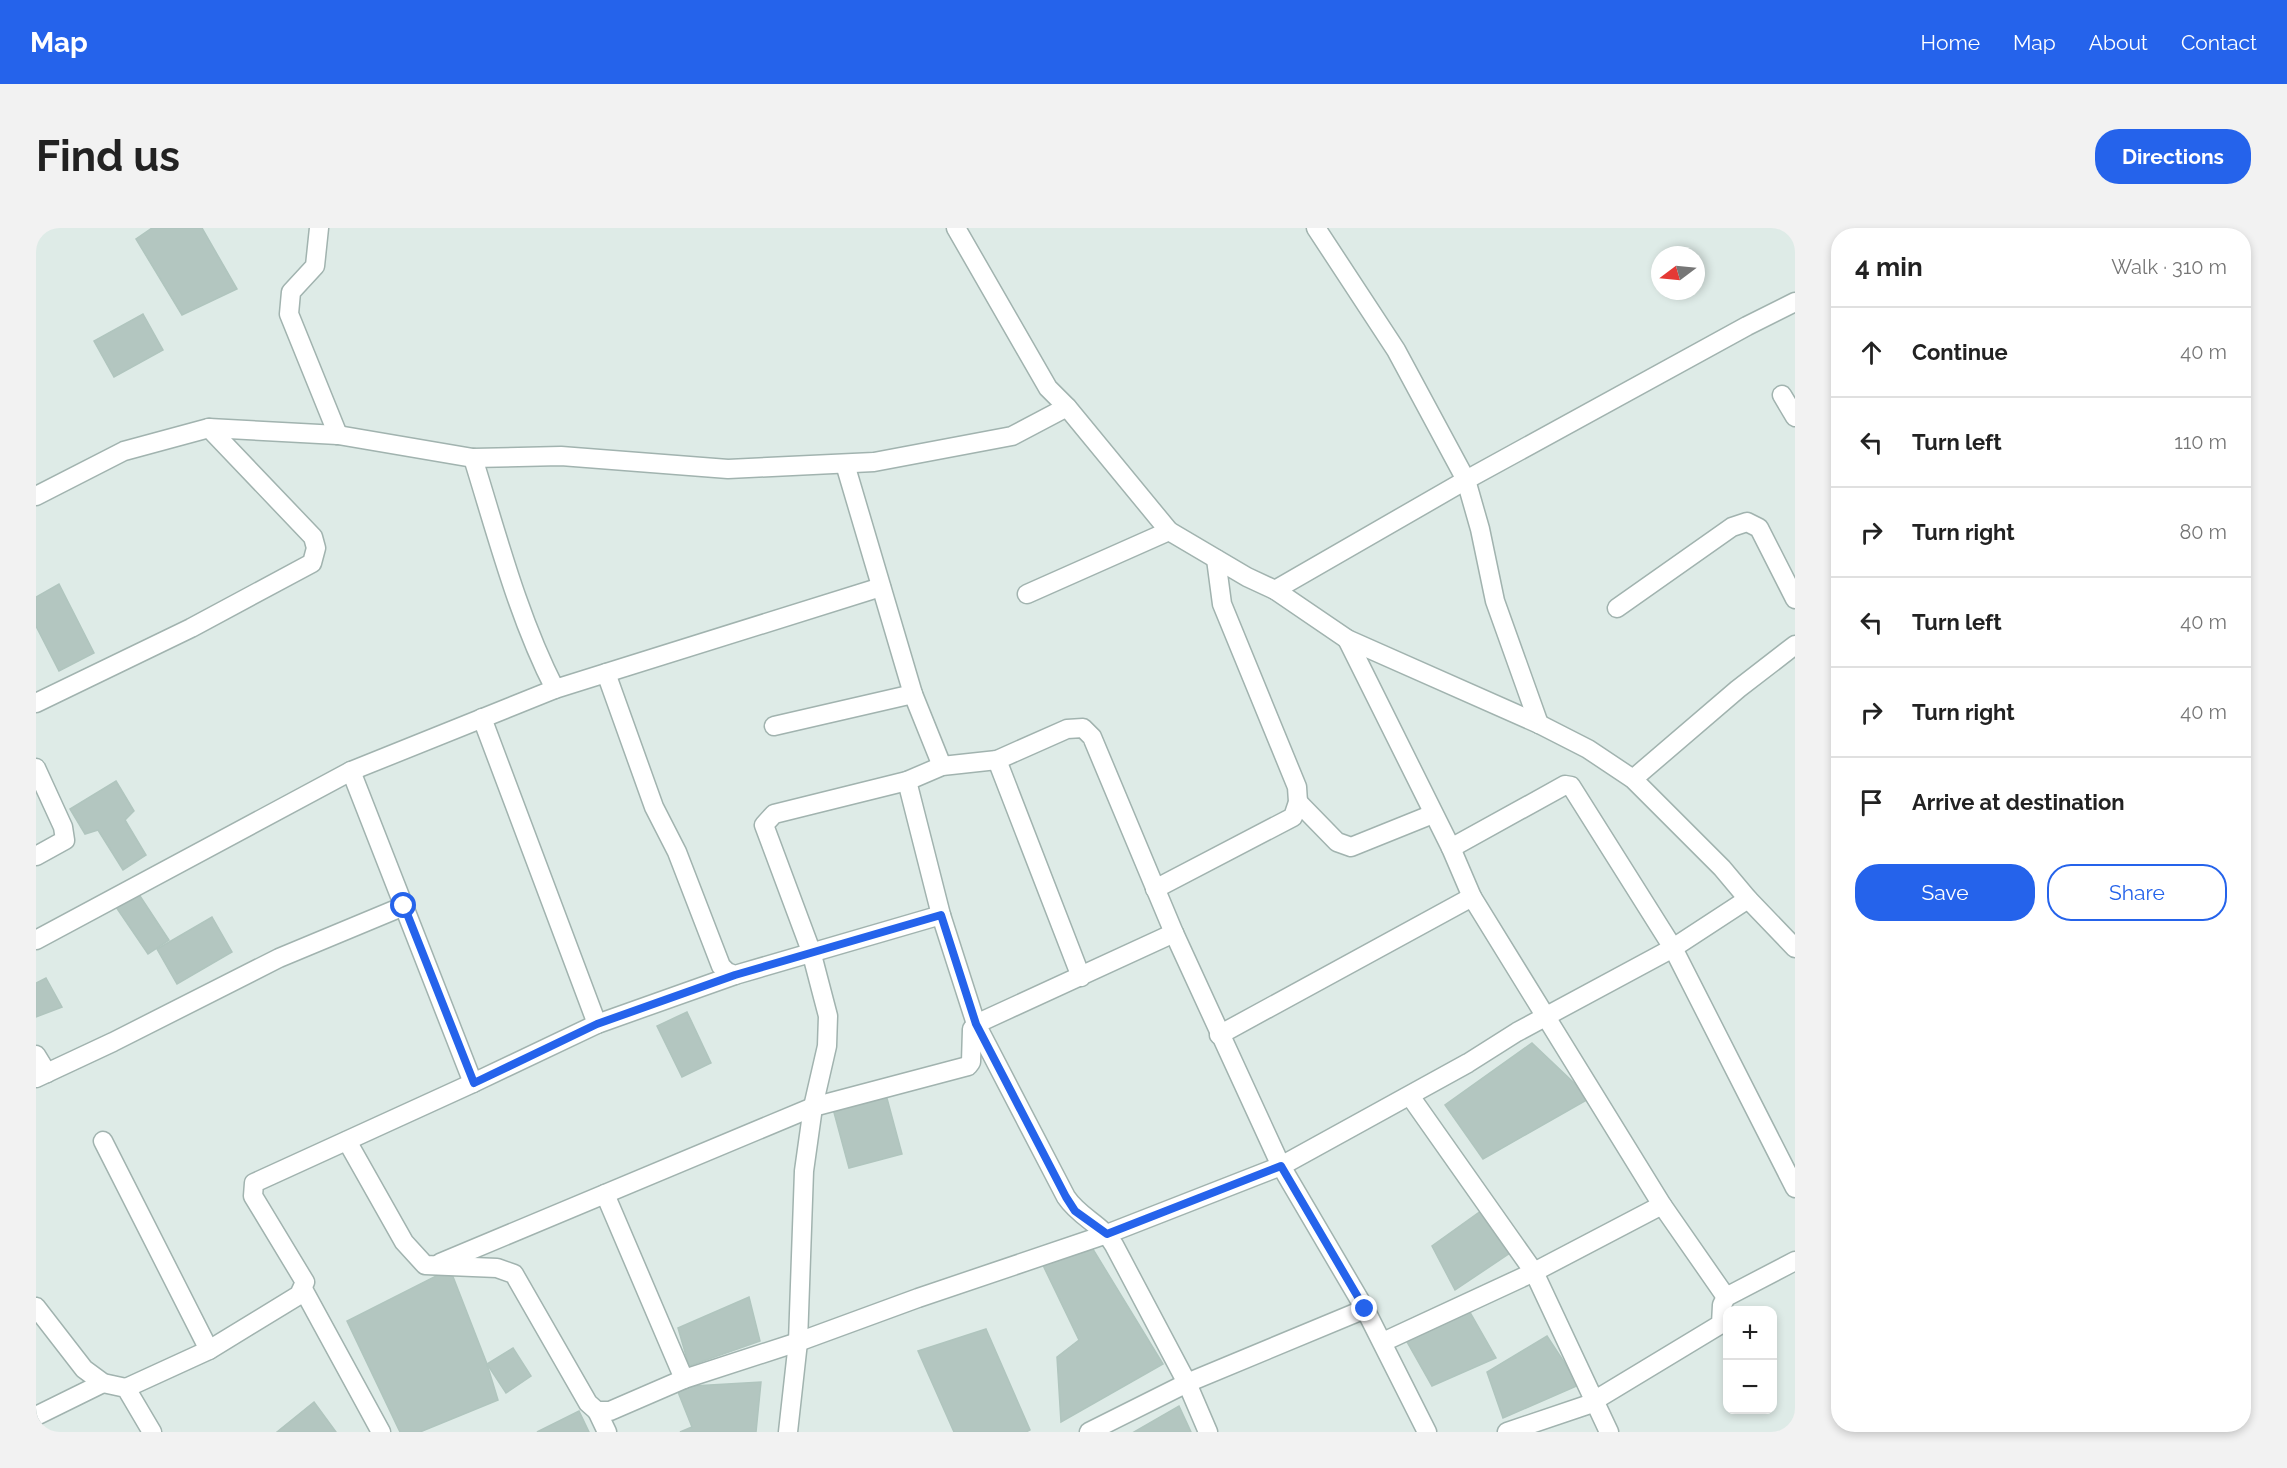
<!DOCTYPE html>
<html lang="en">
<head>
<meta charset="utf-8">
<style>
	:root { --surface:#fff; --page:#f2f2f2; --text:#222; --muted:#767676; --line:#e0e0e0; --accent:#2563eb }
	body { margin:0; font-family:Raleway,sans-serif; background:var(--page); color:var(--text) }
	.controls { position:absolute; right:18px; bottom:18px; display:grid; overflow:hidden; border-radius:12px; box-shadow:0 3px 9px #0003 }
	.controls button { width:54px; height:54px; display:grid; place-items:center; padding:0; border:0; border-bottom:2px solid var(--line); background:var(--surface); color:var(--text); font:30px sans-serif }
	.compass { position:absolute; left:1615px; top:18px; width:54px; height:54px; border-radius:50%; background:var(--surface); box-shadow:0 3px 9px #0003; rotate:254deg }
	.stop { position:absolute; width:18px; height:18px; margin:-14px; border:4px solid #2563eb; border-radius:50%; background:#fff }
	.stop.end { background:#2563eb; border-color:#fff; box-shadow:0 2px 6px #0008 }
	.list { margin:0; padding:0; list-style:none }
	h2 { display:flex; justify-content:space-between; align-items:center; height:78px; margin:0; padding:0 24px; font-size:26px }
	h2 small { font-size:20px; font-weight:400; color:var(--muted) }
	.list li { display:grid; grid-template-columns:39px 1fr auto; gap:18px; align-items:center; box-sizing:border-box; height:90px; padding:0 24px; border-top:2px solid var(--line) }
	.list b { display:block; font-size:22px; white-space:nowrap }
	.list em { font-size:20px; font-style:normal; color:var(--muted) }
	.actions { display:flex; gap:12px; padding:18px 24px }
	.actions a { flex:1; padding:14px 0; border:2px solid var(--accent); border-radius:24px; text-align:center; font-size:21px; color:var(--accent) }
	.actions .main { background:var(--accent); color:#fff }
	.icon { flex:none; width:33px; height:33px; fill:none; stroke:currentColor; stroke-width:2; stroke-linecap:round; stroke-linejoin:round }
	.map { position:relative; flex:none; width:1759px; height:1204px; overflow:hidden; border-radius:24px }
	header { display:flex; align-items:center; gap:36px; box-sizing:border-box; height:84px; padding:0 30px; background:var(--accent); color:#fff }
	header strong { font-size:28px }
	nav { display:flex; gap:33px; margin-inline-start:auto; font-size:21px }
	.intro { display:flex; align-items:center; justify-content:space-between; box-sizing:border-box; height:144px; padding:0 36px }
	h1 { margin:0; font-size:42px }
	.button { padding:15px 27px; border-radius:24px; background:var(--accent); color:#fff; font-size:21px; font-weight:700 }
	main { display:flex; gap:36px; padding:0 36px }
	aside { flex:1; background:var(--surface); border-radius:24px; box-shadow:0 3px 9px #0003 }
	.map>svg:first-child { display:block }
	.building { fill:#b3c6c0; stroke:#b0c5be; stroke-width:1.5 }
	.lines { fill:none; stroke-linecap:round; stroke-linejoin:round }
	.minor-casing { stroke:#a1b3af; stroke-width:21 }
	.minor { stroke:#fff; stroke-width:18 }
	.route { stroke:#2563eb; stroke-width:8 }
</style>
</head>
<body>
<header>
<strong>Map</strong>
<nav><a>Home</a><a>Map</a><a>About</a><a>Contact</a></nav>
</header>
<div class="intro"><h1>Find us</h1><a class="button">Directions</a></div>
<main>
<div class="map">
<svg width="1759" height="1204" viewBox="0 0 1759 1204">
	<rect width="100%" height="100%" fill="#deebe7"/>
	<g class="building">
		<path d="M 116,0 L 166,0 L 201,61 L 146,87 L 100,11 Z"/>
		<path d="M 107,86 L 127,122 L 78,149 L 58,113 Z"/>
		<path d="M 23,356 L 58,425 L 23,443 L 0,398 L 0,369 Z"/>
		<path d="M 80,553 L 98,583 L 89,592 L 110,627 L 87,642 L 62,602 L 49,606 L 34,581 Z"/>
		<path d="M 102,665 L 133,712 L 112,726 L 80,679 Z"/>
		<path d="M 176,689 L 196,724 L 141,756 L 121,721 Z"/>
		<path d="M 10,750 L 26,779 L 0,789 L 0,755 Z"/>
		<path d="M 651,784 L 675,835 L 646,849 L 621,798 Z"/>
		<path d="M 1496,815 L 1554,870 L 1447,931 L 1409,877 Z"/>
		<path d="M 849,863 L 866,926 L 813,940 L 796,877 Z"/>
		<path d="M 1449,980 L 1477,1023 L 1419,1062 L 1396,1018 Z"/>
		<path d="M 1055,1018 L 1127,1136 L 1025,1194 L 1021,1129 L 1043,1112 L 1004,1031 Z"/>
		<path d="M 414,1041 L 451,1136 L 462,1172 L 384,1204 L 364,1204 L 311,1093 Z"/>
		<path d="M 713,1069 L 724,1113 L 653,1138 L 642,1100 Z"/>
		<path d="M 1431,1079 L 1460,1130 L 1396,1158 L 1370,1112 Z"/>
		<path d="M 950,1101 L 994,1202 L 990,1204 L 918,1204 L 882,1123 Z"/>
		<path d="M 1511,1108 L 1543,1157 L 1467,1190 L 1451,1144 Z"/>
		<path d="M 477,1120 L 495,1148 L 470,1165 L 451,1136 Z"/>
		<path d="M 725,1154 L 720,1204 L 644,1204 L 656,1199 L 640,1159 Z"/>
		<path d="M 278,1174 L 300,1204 L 241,1204 Z"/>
		<path d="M 1143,1178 L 1155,1204 L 1098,1204 Z"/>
		<path d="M 543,1183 L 553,1204 L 501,1204 Z"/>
	</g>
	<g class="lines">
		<g class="minor-casing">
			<g id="minor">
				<path d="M 283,0 L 279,38 L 255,64 L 253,86 L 302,207"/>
				<path d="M 920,0 L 1012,160 L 1031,179 L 1133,303 L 1211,349 L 1239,362 L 1311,411 L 1503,496 L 1552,521 L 1597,551 L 1686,640 L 1712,671 L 1759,720"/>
				<path d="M 1280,0 L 1360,122 L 1430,252 L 1444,301 L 1459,373 L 1503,496"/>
				<path d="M 1746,167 L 1759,189"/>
				<path d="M 437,230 C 461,307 482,389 519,461 L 570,445 L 618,579 L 641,624 L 685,738 L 691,744 L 699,747 L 905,687"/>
				<path d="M 809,236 L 877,466 L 906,538"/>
				<path d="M 0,268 L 88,223 L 173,200 L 302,207 L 437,230 L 525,228 L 692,241 L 838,234 L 976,208 L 1031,179"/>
				<path d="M 1239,362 L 1430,252 L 1711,98 L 1759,74"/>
				<path d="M 991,366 L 1133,303"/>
				<path d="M 1581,380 L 1696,299 L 1711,294 L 1723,300 L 1759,371"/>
				<path d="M 570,445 L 845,359"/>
				<path d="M 0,475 L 155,400 L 276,335 L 280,320 L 277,309 L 173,200"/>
				<path d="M 446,490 L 561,796"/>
				<path d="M 738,498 L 877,466"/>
				<path d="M 961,532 L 1045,749"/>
				<path d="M 0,540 L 27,599 L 29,612 L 0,628"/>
				<path d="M 315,543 L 437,855"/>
				<path d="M 1597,551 L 1702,461 L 1759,417"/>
				<path d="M 871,553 L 905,687 L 940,796 L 1030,969 C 1044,990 1066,996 1078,1017 L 1151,1155 L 1172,1204"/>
				<path d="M 1262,574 L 1301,614 L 1315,619 L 1397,586"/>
				<path d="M 1415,620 L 1529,557 L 1535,558 L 1637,720 L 1759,960"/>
				<path d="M 1119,661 L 1257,589 L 1262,574 L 1261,559 L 1186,376 L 1180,331"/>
				<path d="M 1436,669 L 1626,977 L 1690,1069"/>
				<path d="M 0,712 L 315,543 L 519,461"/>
				<path d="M 1183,807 L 1436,669 L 1415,620 L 1311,411"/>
				<path d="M 0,827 L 11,845"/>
				<path d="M 0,850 L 77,814 L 243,730 L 368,678"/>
				<path d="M 1374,868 L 1498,1044 L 1573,1204"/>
				<path d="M 67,913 L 173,1122"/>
				<path d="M 311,913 L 368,1014 L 389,1037 L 461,1040 L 478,1046 L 552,1175 L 561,1183 L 574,1183 L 648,1151 L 762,1114 L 882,1070 L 1071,1006 L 1245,938 L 1432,835 L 1481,804 L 1637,720 L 1712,671"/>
				<path d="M 569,966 L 648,1151"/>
				<path d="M 404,1035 L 777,879 L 932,838 L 935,834 L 936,801 L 940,796 L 1138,705"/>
				<path d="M 267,1061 L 345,1204"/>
				<path d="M 0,1079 L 48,1141 L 67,1155 L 90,1160 L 116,1204"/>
				<path d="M 1347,1114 L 1498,1044 L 1626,977"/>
				<path d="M 90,1160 L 173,1122 L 263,1067 L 269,1054 L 217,968 L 218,955 L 437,855 L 561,796 L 699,747"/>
				<path d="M 561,1183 L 571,1204"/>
				<path d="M 0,1188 L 67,1155"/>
				<path d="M 752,1204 L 762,1114 L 768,943 L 777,879 L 791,818 L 792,788 L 775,723 L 728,597 L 738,586 L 871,553 L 906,538 L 961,532 L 1031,501 L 1047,500 L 1056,509 L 1138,705 L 1245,938 L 1329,1081 L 1391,1204"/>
				<path d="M 1053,1204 L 1151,1155 L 1329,1081"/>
				<path d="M 1471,1204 L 1551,1177 L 1685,1096 L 1686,1077 L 1690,1069 L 1759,1033"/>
			</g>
		</g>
		<use href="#minor" class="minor"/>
	</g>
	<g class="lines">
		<path class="route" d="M 368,678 L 438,855 L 561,796 L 699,747 L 905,687 L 940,796 L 1030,969 L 1039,983 L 1071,1006 L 1245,938 L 1329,1081"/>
	</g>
</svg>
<div class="controls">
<button>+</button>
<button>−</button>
</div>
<svg class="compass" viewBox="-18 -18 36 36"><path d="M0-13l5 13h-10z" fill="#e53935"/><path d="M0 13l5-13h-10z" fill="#767676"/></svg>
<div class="stop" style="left:368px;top:678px"></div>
<div class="stop end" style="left:1329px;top:1081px"></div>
</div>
<aside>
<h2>4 min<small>Walk · 310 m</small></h2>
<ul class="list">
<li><svg class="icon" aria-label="ahead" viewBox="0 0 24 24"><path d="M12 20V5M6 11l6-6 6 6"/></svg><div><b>Continue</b></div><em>40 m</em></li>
<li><svg class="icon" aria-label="left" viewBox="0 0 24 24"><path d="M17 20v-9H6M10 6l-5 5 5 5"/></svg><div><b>Turn left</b></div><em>110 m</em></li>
<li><svg class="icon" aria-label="right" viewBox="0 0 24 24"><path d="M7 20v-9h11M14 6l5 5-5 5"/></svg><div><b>Turn right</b></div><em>80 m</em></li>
<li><svg class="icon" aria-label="left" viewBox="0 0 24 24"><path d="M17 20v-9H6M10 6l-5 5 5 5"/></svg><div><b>Turn left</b></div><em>40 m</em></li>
<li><svg class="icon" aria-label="right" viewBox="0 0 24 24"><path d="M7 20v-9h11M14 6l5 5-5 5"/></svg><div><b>Turn right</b></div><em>40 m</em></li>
<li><svg class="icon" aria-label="arrive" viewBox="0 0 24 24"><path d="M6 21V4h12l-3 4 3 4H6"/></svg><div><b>Arrive at destination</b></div></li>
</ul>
<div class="actions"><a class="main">Save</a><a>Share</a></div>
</aside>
</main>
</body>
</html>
